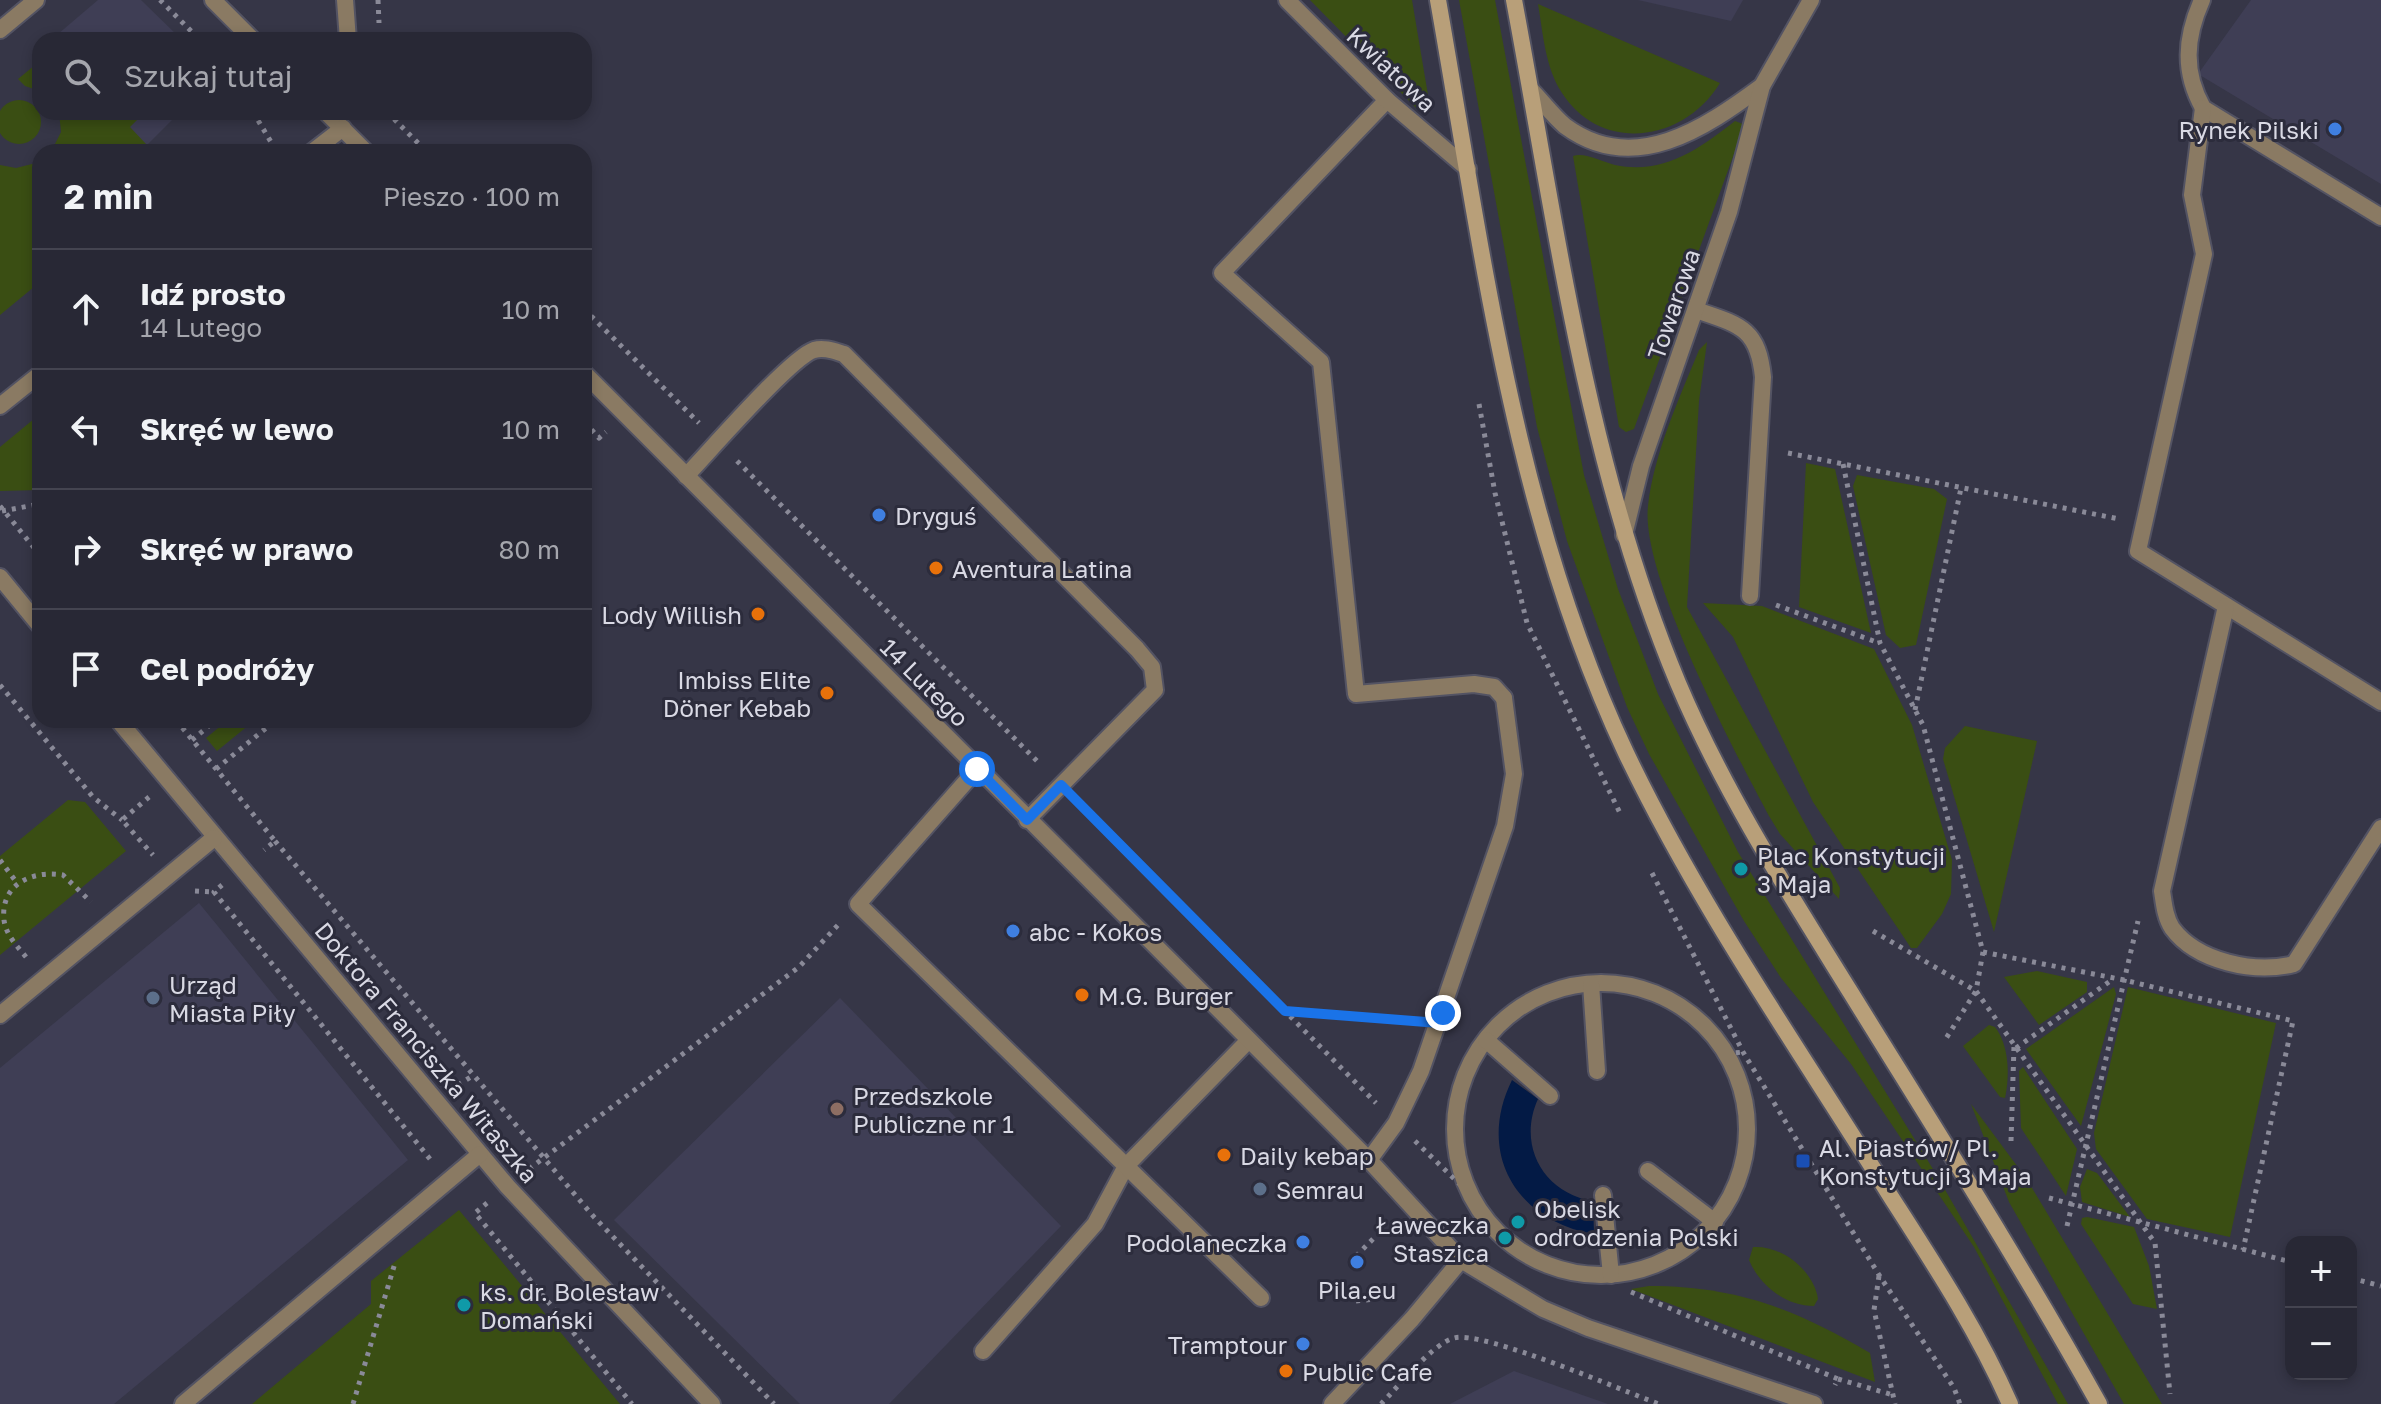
<!DOCTYPE html>
<html lang="pl">
<head>
<meta charset="utf-8">
<style>
	:root { --surface:#282835; --page:#343441; --text:#f1f3f6; --muted:#a5a6ad; --line:#444450 }
	body { margin:0; font-family:"Golos Text",sans-serif; background:var(--page); color:var(--text) }
	.controls { position:absolute; right:24px; bottom:24px; display:grid; overflow:hidden; border-radius:16px; box-shadow:0 4px 12px #0003 }
	.controls button { width:72px; height:72px; display:grid; place-items:center; padding:0; border:0; border-bottom:2px solid var(--line); background:var(--surface); color:var(--text); font:40px sans-serif }
	.stop { position:absolute; width:24px; height:24px; margin:-18px; border:6px solid #1a73e8; border-radius:50%; background:#fff }
	.stop.end { background:#1a73e8; border-color:#fff; box-shadow:0 2px 8px #0008 }
	.list { margin:0; padding:0; list-style:none }
	h2 { display:flex; justify-content:space-between; align-items:center; height:104px; margin:0; padding:0 32px; font-size:34px }
	h2 small { font-size:26px; font-weight:400; color:var(--muted) }
	.list li { display:grid; grid-template-columns:52px 1fr auto; gap:24px; align-items:center; box-sizing:border-box; height:120px; padding:0 32px; border-top:2px solid var(--line) }
	.list b { display:block; font-size:30px; white-space:nowrap }
	.list p { margin:0; font-size:26px; white-space:nowrap; color:var(--muted) }
	.list em { font-size:26px; font-style:normal; color:var(--muted) }
	.icon { flex:none; width:44px; height:44px; fill:none; stroke:currentColor; stroke-width:2; stroke-linecap:round; stroke-linejoin:round }
	.map { position:relative; flex:none; width:2381px; height:1404px; overflow:hidden }
	.search { position:absolute; background:var(--surface); box-shadow:0 4px 12px #0003; left:32px; top:32px; width:560px; height:88px; display:flex; align-items:center; gap:20px; box-sizing:border-box; padding:0 28px; border-radius:24px; color:var(--muted); font-size:30px }
	.panel { position:absolute; background:var(--surface); box-shadow:0 4px 12px #0003; left:32px; top:144px; width:560px; height:584px; border-radius:24px }
	.map>svg:first-child { display:block }
	.built { fill:#3f3e55 }
	.green { fill:#3a4e13 }
	.water { fill:#031a45 }
	.lines { fill:none; stroke-linecap:round; stroke-linejoin:round }
	.service-casing { stroke:#535363; stroke-width:20 }
	.pedestrian-casing { stroke:#535363; stroke-width:20 }
	.minor-casing { stroke:#535363; stroke-width:20 }
	.secondary-casing { stroke:#535363; stroke-width:20 }
	.path { stroke:#8a8a98; stroke-width:5; stroke-dasharray:4 6; stroke-linecap:butt }
	.service { stroke:#8a7a63; stroke-width:16 }
	.pedestrian { stroke:#8a7a63; stroke-width:16 }
	.minor { stroke:#8a7a63; stroke-width:16 }
	.secondary { stroke:#b89f79; stroke-width:16 }
	.route { stroke:#1a73e8; stroke-width:10 }
	.shop-dot { fill:#3f7fe0; stroke:#2c2c3c; stroke-width:3 }
	.food-dot { fill:#e8710a; stroke:#2c2c3c; stroke-width:3 }
	.culture-dot { fill:#0f9aa8; stroke:#2c2c3c; stroke-width:3 }
	.service-dot { fill:#5c6f8a; stroke:#2c2c3c; stroke-width:3 }
	.education-dot { fill:#8d6e63; stroke:#2c2c3c; stroke-width:3 }
	.transit-dot { fill:#1a4fb4; stroke:#2c2c3c; stroke-width:3 }
	.labels { text-anchor:middle; dominant-baseline:central; stroke-width:6; stroke-linejoin:round; paint-order:stroke }
	.street-label { font-size:24px; fill:#d9d9e4; stroke:#2c2c3c }
	.poi-label { font-size:24px; fill:#d9d9e4; stroke:#2c2c3c; text-anchor:start }
</style>
</head>
<body>
<div class="map">
<svg width="2381" height="1404" viewBox="0 0 2381 1404">
	<rect width="100%" height="100%" fill="#363647"/>
	<g class="built">
		<path d="M 98,0 L 141,0 L 182,40 L 51,40 Z"/>
		<path d="M 1638,0 L 1743,0 L 1731,21 Z"/>
		<path d="M 2251,0 L 2381,0 L 2381,184 L 2198,74 Z"/>
		<path d="M 112,112 L 180,112 L 146,146 Z"/>
		<path d="M 199,903 L 408,1160 L 114,1404 L 0,1404 L 0,1068 Z"/>
		<path d="M 840,998 L 1061,1226 L 889,1404 L 800,1404 L 614,1220 Z"/>
		<path d="M 1514,1371 L 1608,1404 L 1450,1404 Z"/>
	</g>
	<g class="green">
		<path d="M 1310,0 L 1412,0 L 1430,107 L 1417,109 Z"/>
		<path d="M 1459,0 L 1495,0 L 1584,475 L 1618,589 L 1658,694 L 1738,852 L 1936,1174 L 2068,1404 L 2058,1404 L 1974,1247 L 1851,1064 L 1781,978 L 1744,921 L 1649,754 L 1627,707 L 1567,541 L 1537,427 Z"/>
		<path d="M 1538,4 L 1720,83 C 1685,141 1602,155 1562,93 C 1545,67 1543,33 1538,4 Z"/>
		<path d="M 40,61 L 40,91 L 25,86 L 18,79 Z"/>
		<circle cx="19" cy="122" r="22"/>
		<path d="M 59,112 L 145,112 L 130,127 L 146,144 L 137,152 L 51,152 L 61,132 Z"/>
		<path d="M 1735,121 L 1743,124 L 1743,129 L 1634,429 L 1626,432 L 1619,427 L 1573,156 C 1585,152 1602,162 1615,165 C 1664,175 1699,149 1735,121 Z"/>
		<path d="M 40,162 L 40,282 L 0,315 L 0,165 L 16,168 Z"/>
		<path d="M 1707,342 L 1699,401 L 1687,607 L 1840,888 L 1839,899 L 1780,834 L 1769,816 C 1735,752 1640,575 1648,506 C 1654,453 1679,399 1699,350 Z"/>
		<path d="M 40,414 L 40,490 L 0,491 L 0,447 Z"/>
		<path d="M 1806,463 L 1835,469 L 1871,633 L 1799,607 Z"/>
		<path d="M 1857,475 L 1934,489 L 1947,499 L 1916,645 L 1900,648 L 1886,635 L 1853,486 Z"/>
		<path d="M 1703,603 L 1762,606 L 1874,649 L 1912,725 L 1952,860 L 1951,894 L 1942,914 L 1917,948 L 1911,948 L 1813,802 L 1733,637 Z"/>
		<path d="M 228,720 L 255,720 L 217,751 L 206,738 Z"/>
		<path d="M 1965,726 L 2037,741 L 1994,932 L 1943,759 L 1945,748 Z"/>
		<path d="M 68,800 L 85,802 L 126,851 L 0,955 L 0,856 Z"/>
		<path d="M 2037,971 L 2087,982 L 2087,992 L 2039,1025 L 2004,977 Z"/>
		<path d="M 2114,987 L 2116,994 L 2081,1126 L 2026,1049 Z"/>
		<path d="M 2128,987 L 2276,1023 L 2230,1237 L 2147,1219 L 2096,1149 L 2094,1133 Z"/>
		<path d="M 1989,1025 L 1995,1027 C 2009,1045 2010,1075 2005,1098 L 2000,1097 L 1963,1046 Z"/>
		<path d="M 2023,1067 L 2077,1149 L 2066,1196 L 2021,1128 L 2019,1071 Z"/>
		<path d="M 1971,1104 L 2026,1178 L 2162,1404 L 2124,1404 L 2009,1202 Z"/>
		<path d="M 2087,1169 L 2097,1173 L 2130,1217 L 2082,1202 L 2080,1187 Z"/>
		<path d="M 459,1210 L 620,1404 L 252,1404 L 371,1304 L 371,1281 Z"/>
		<path d="M 2087,1217 L 2134,1227 L 2149,1266 L 2157,1309 L 2133,1304 L 2081,1224 L 2082,1218 Z"/>
		<path d="M 1753,1247 C 1782,1245 1814,1271 1818,1299 L 1814,1306 C 1786,1306 1760,1286 1749,1260 Z"/>
		<path d="M 1649,1286 C 1736,1286 1796,1309 1870,1353 L 1875,1382 L 1631,1289 Z"/>
	</g>
	<path class="water" d="M 1512,1080 L 1538,1099 C 1517,1145 1543,1193 1593,1201 L 1594,1234 C 1516,1221 1476,1153 1512,1080 Z"/>
	<g class="lines">
		<g class="service-casing">
			<g id="service">
				<path d="M 345,0 L 348,40"/>
				<path d="M 2202,0 C 2185,38 2183,72 2203,108 L 2381,217"/>
				<path d="M 1387,100 L 1222,273 L 1321,362 L 1356,694 L 1474,684 L 1494,687 L 1504,698"/>
				<path d="M 2203,108 L 2192,195 L 2204,254 L 2138,551 L 2381,702"/>
				<path d="M 1696,310 C 1740,325 1758,328 1763,377 L 1750,596"/>
				<path d="M 686,476 C 709,452 790,358 814,350 C 824,347 834,351 844,354 L 1137,649 L 1152,667 L 1155,690 L 1027,820"/>
				<path d="M 2226,606 L 2162,891 C 2164,904 2165,917 2172,928 C 2197,962 2255,974 2294,964 L 2381,828"/>
				<path d="M 977,769 L 858,904 L 1126,1166 L 1095,1224 L 983,1351"/>
				<path d="M 1247,1042 L 1126,1166 L 1261,1298"/>
			</g>
		</g>
		<g class="pedestrian-casing">
			<g id="pedestrian">
				<circle cx="1601" cy="1129" r="146"/>
				<path d="M 1591,984 L 1597,1071"/>
				<path d="M 1486,1040 L 1550,1096"/>
				<path d="M 1369,1160 L 1396,1123 L 1421,1071 L 1505,826 L 1514,774 L 1504,698"/>
				<path d="M 1648,1171 L 1715,1222"/>
				<path d="M 1603,1195 L 1611,1275"/>
			</g>
		</g>
		<g class="minor-casing">
			<g id="minor">
				<path d="M 213,0 L 253,40"/>
				<path d="M 1287,0 L 1387,100 L 1468,169"/>
				<path d="M 0,30 L 36,0"/>
				<path d="M 1531,90 C 1542,101 1553,116 1565,126 C 1634,177 1705,128 1762,86"/>
				<path d="M 326,112 L 366,152"/>
				<path d="M 312,152 L 343,128"/>
				<path d="M 584,373 L 1369,1160 L 1461,1260 L 1543,1309 L 1588,1328 L 1814,1404"/>
				<path d="M 0,406 L 40,374"/>
				<path d="M 1624,535 L 1641,466 L 1729,212 L 1762,86 L 1811,0"/>
				<path d="M 0,577 L 40,626"/>
				<path d="M 118,720 L 508,1187 L 712,1404"/>
				<path d="M 0,1015 L 214,838"/>
				<path d="M 183,1404 L 480,1154"/>
				<path d="M 1332,1404 L 1412,1319 L 1461,1260"/>
			</g>
		</g>
		<g class="secondary-casing">
			<g id="secondary">
				<path d="M 1438,0 C 1483,255 1515,517 1626,753 C 1700,908 1801,1052 1891,1197 C 1934,1264 1978,1331 2010,1404"/>
				<path d="M 1514,0 C 1557,230 1587,465 1678,683 C 1724,792 1789,893 1851,993 C 1935,1129 2021,1264 2099,1404"/>
			</g>
		</g>
		<g class="path">
			<path d="M 160,0 L 200,40"/>
			<path d="M 378,0 L 379,23"/>
			<path d="M 253,112 L 277,152"/>
			<path d="M 387,112 L 427,152"/>
			<path d="M 584,309 L 699,423"/>
			<path d="M 1479,404 L 1495,493 L 1527,623 L 1621,815"/>
			<path d="M 584,421 L 590,428"/>
			<path d="M 584,433 L 590,428 L 599,438 L 606,432"/>
			<path d="M 1788,453 L 2119,519"/>
			<path d="M 737,461 L 1041,765"/>
			<path d="M 1843,464 L 1880,643 L 1923,725 L 1983,952 L 1976,991 L 2155,1243 L 2170,1394"/>
			<path d="M 0,506 L 40,555"/>
			<path d="M 2,511 L 40,504"/>
			<path d="M 1776,605 L 1879,643"/>
			<path d="M 0,685 L 93,797 L 122,820"/>
			<path d="M 1915,710 L 1961,488"/>
			<path d="M 176,720 L 275,841 L 264,850"/>
			<path d="M 192,740 L 216,720"/>
			<path d="M 216,769 L 276,720"/>
			<path d="M 149,797 L 122,820 L 153,855"/>
			<path d="M 1079,803 L 1376,1103"/>
			<path d="M 275,841 L 594,1217 L 774,1404"/>
			<path d="M 0,860 L 17,883"/>
			<path d="M 1652,873 L 1743,1052 L 1879,1275 L 1954,1388 L 1960,1404"/>
			<path d="M 222,885 L 214,892 L 430,1159"/>
			<path d="M 195,891 L 214,892"/>
			<path d="M 1873,931 L 1976,991 L 1945,1040"/>
			<path d="M 1983,952 L 2124,980 L 2293,1021 L 2243,1250"/>
			<path d="M 26,957 C 17,946 6,935 4,920 C 0,883 34,870 63,875 L 91,902"/>
			<path d="M 1287,1011 L 1408,1020"/>
			<path d="M 2016,1048 L 2113,979"/>
			<path d="M 1726,1054 L 1743,1052"/>
			<path d="M 458,1085 L 474,1075"/>
			<path d="M 1415,1141 L 1469,1193"/>
			<path d="M 2011,1141 L 2014,1046"/>
			<path d="M 529,1169 L 799,967 L 838,925"/>
			<path d="M 2049,1198 L 2291,1262"/>
			<path d="M 487,1203 L 475,1213 L 632,1404"/>
			<path d="M 2067,1226 L 2138,921"/>
			<path d="M 1356,1256 L 1373,1239"/>
			<path d="M 1553,1267 L 1584,1276"/>
			<path d="M 1879,1276 L 1874,1310 L 1895,1404"/>
			<path d="M 2351,1278 L 2381,1286"/>
			<path d="M 1631,1292 L 1838,1379 L 1835,1385"/>
			<path d="M 1356,1301 L 1375,1299"/>
			<path d="M 1838,1379 L 1893,1395"/>
			<path d="M 353,1404 L 395,1263"/>
			<path d="M 1381,1404 C 1398,1387 1432,1344 1454,1338 C 1483,1330 1623,1391 1659,1404"/>
		</g>
		<use href="#service" class="service"/>
		<use href="#pedestrian" class="pedestrian"/>
		<use href="#minor" class="minor"/>
		<use href="#secondary" class="secondary"/>
	</g>
	<g class="lines">
		<path class="route" d="M 977,769 L 1027,820 L 1061,785 L 1285,1011 L 1439,1023 L 1443,1013"/>
	</g>
	<g class="shop-dot">
		<circle cx="2335" cy="129" r="8"/>
		<circle cx="879" cy="515" r="8"/>
		<circle cx="1013" cy="931" r="8"/>
		<circle cx="1303" cy="1242" r="8"/>
		<circle cx="1357" cy="1262" r="8"/>
		<circle cx="1303" cy="1344" r="8"/>
	</g>
	<g class="food-dot">
		<circle cx="936" cy="568" r="8"/>
		<circle cx="758" cy="614" r="8"/>
		<circle cx="827" cy="693" r="8"/>
		<circle cx="1082" cy="995" r="8"/>
		<circle cx="1224" cy="1155" r="8"/>
		<circle cx="1286" cy="1371" r="8"/>
	</g>
	<g class="culture-dot">
		<circle cx="1741" cy="869" r="8"/>
		<circle cx="1518" cy="1222" r="8"/>
		<circle cx="1505" cy="1238" r="8"/>
		<circle cx="464" cy="1305" r="8"/>
	</g>
	<g class="service-dot">
		<circle cx="153" cy="998" r="8"/>
		<circle cx="1260" cy="1189" r="8"/>
	</g>
	<circle class="education-dot" cx="837" cy="1109" r="8"/>
	<rect class="transit-dot" x="1795" y="1153" width="16" height="16" rx="4"/>
	<g class="labels">
		<g class="street-label">
			<text transform="translate(1392 69) rotate(43)">Kwiatowa</text>
			<text transform="translate(1673 304) rotate(-71)">Towarowa</text>
			<text transform="translate(925 682) rotate(45)">14 Lutego</text>
			<text transform="translate(427 1052) rotate(50)">Doktora Franciszka Witaszka</text>
		</g>
		<g class="poi-label">
			<text x="2319" y="129" text-anchor="end">Rynek Pilski</text>
			<text x="895" y="515">Dryguś</text>
			<text x="952" y="568">Aventura Latina</text>
			<text x="742" y="614" text-anchor="end">Lody Willish</text>
			<text x="811" y="679" text-anchor="end">Imbiss Elite<tspan x="811" dy="28">Döner Kebab</tspan></text>
			<text x="1757" y="855">Plac Konstytucji<tspan x="1757" dy="28">3 Maja</tspan></text>
			<text x="1029" y="931">abc - Kokos</text>
			<text x="169" y="984">Urząd<tspan x="169" dy="28">Miasta Piły</tspan></text>
			<text x="1098" y="995">M.G. Burger</text>
			<text x="853" y="1095">Przedszkole<tspan x="853" dy="28">Publiczne nr 1</tspan></text>
			<text x="1819" y="1147">Al. Piastów/ Pl.<tspan x="1819" dy="28">Konstytucji 3 Maja</tspan></text>
			<text x="1240" y="1155">Daily kebap</text>
			<text x="1276" y="1189">Semrau</text>
			<text x="1534" y="1208">Obelisk<tspan x="1534" dy="28">odrodzenia Polski</tspan></text>
			<text x="1489" y="1224" text-anchor="end">Ławeczka<tspan x="1489" dy="28">Staszica</tspan></text>
			<text x="1287" y="1242" text-anchor="end">Podolaneczka</text>
			<text x="1357" y="1289" text-anchor="middle">Pila.eu</text>
			<text x="480" y="1291">ks. dr. Bolesław<tspan x="480" dy="28">Domański</tspan></text>
			<text x="1287" y="1344" text-anchor="end">Tramptour</text>
			<text x="1302" y="1371">Public Cafe</text>
		</g>
	</g>
</svg>
<div class="controls">
<button>+</button>
<button>−</button>
</div>
<div class="stop" style="left:977px;top:769px"></div>
<div class="stop end" style="left:1443px;top:1013px"></div>
<div class="search"><svg class="icon" aria-label="search" viewBox="0 0 24 24"><circle cx="10" cy="10" r="6"/><path d="M15 15l6 6"/></svg>Szukaj tutaj</div>
<section class="panel">
<h2>2 min<small>Pieszo · 100 m</small></h2>
<ul class="list">
<li><svg class="icon" aria-label="ahead" viewBox="0 0 24 24"><path d="M12 20V5M6 11l6-6 6 6"/></svg><div><b>Idź prosto</b><p>14 Lutego</p></div><em>10 m</em></li>
<li><svg class="icon" aria-label="left" viewBox="0 0 24 24"><path d="M17 20v-9H6M10 6l-5 5 5 5"/></svg><div><b>Skręć w lewo</b></div><em>10 m</em></li>
<li><svg class="icon" aria-label="right" viewBox="0 0 24 24"><path d="M7 20v-9h11M14 6l5 5-5 5"/></svg><div><b>Skręć w prawo</b></div><em>80 m</em></li>
<li><svg class="icon" aria-label="arrive" viewBox="0 0 24 24"><path d="M6 21V4h12l-3 4 3 4H6"/></svg><div><b>Cel podróży</b></div></li>
</ul>
</section>
</div>
</body>
</html>
